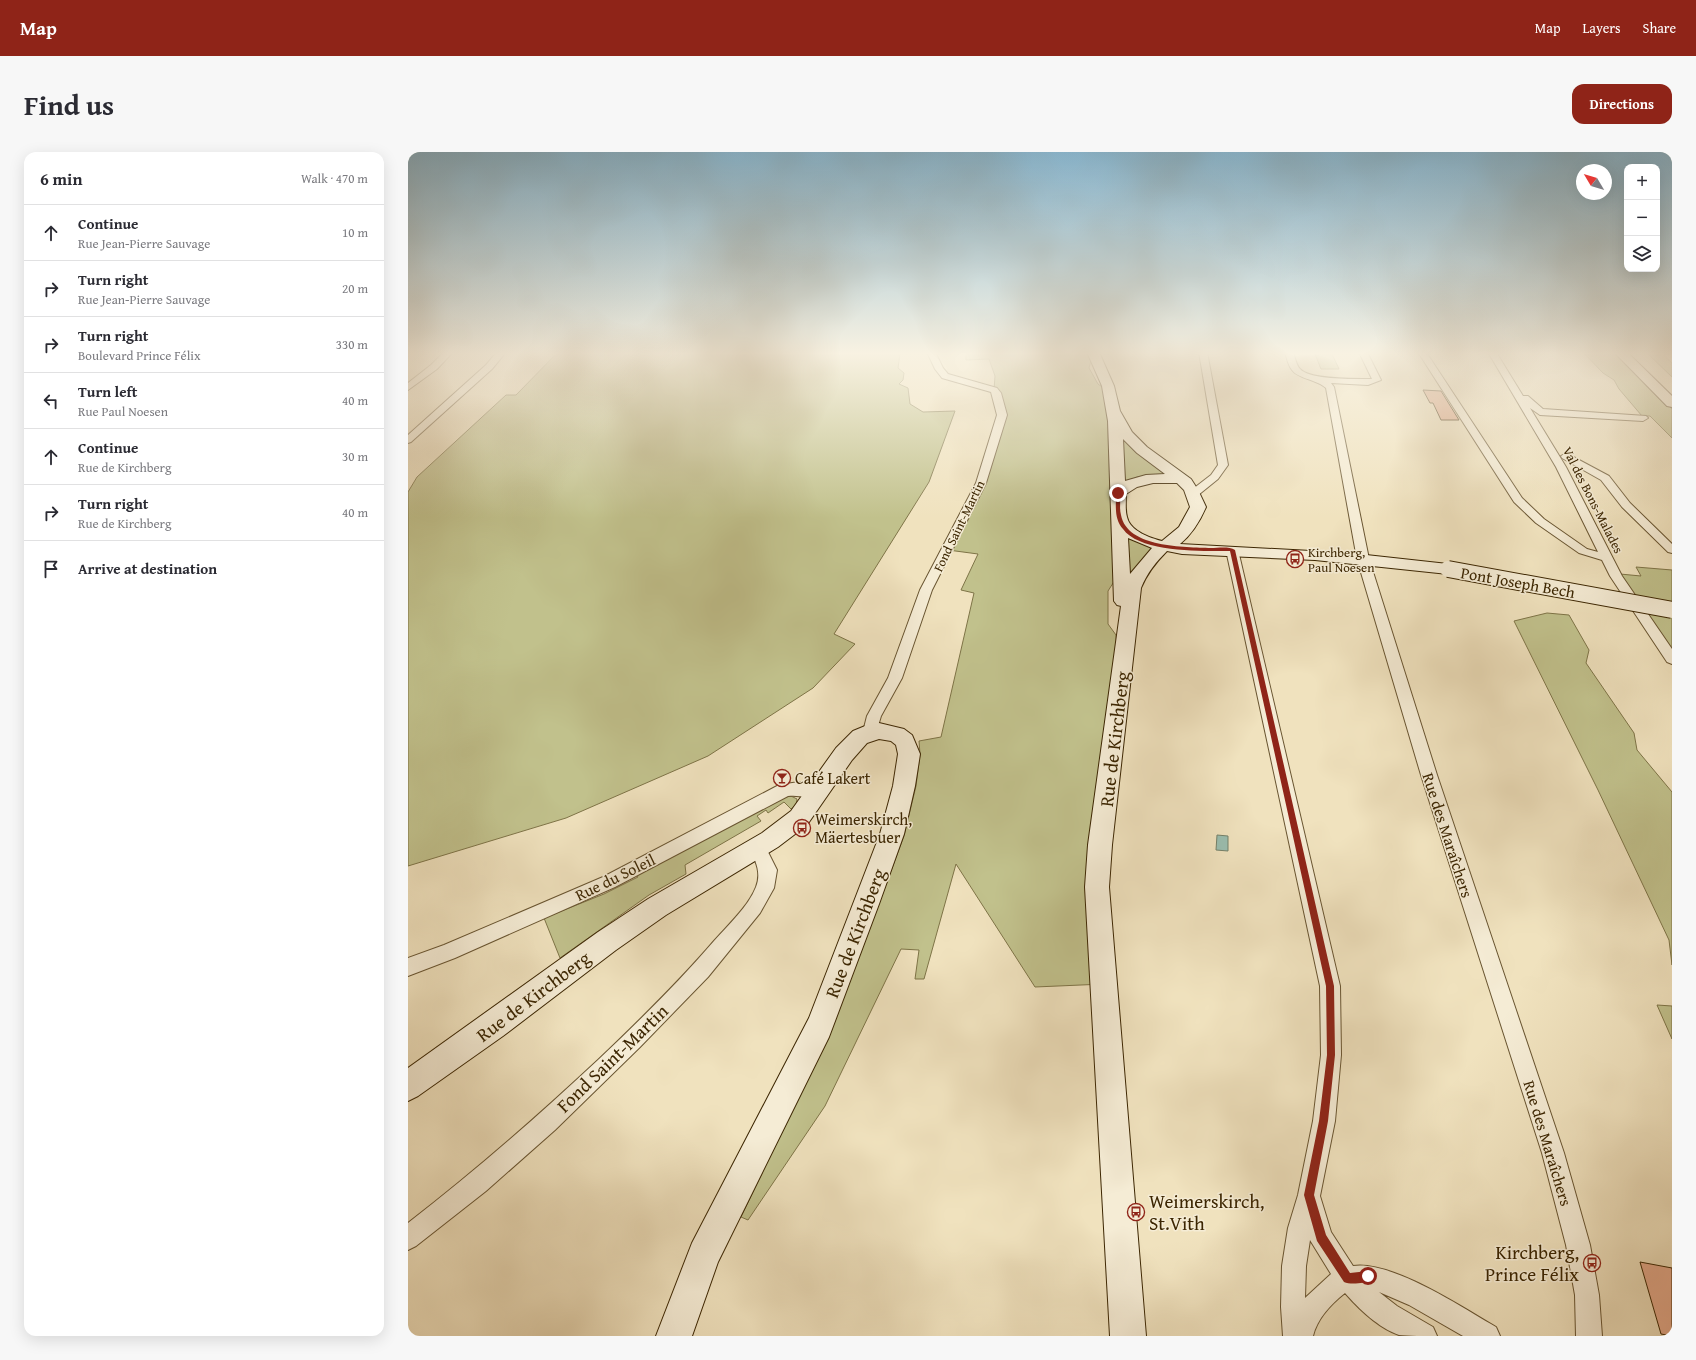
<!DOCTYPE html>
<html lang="en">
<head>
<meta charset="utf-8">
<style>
	:root { --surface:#fff; --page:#f7f7f7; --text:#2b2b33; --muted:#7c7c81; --line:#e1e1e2; --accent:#8f2418 }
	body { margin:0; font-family:"Gentium Book Plus",serif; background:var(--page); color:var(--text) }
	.controls { position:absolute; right:12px; top:12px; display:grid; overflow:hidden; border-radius:8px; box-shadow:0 4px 16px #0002 }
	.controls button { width:36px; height:36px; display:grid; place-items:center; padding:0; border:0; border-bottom:1px solid var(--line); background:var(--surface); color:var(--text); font:20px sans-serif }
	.compass { position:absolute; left:1168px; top:12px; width:36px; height:36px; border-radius:50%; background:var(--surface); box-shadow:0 4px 16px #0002; rotate:308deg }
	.stop { position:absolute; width:12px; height:12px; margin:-9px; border:3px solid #8f2418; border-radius:50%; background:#fff }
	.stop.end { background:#8f2418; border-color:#fff; box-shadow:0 1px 4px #0008 }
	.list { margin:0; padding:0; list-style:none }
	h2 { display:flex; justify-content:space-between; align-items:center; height:52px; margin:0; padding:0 16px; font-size:17px }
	h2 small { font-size:13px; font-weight:400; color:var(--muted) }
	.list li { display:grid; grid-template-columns:26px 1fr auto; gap:12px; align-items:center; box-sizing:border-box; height:56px; padding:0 16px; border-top:1px solid var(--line) }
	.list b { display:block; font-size:15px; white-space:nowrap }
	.list p { margin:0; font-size:13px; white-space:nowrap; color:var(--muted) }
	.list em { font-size:13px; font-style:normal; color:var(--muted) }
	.icon { flex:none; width:22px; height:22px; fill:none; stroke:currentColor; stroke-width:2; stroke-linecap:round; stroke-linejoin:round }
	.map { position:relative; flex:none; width:1264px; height:1184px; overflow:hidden; border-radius:12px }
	header { display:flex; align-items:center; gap:24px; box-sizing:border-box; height:56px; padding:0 20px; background:var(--accent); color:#fff }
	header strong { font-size:19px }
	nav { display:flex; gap:22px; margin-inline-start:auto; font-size:14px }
	.intro { display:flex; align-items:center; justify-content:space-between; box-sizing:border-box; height:96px; padding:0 24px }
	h1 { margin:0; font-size:28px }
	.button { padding:10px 18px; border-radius:12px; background:var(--accent); color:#fff; font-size:14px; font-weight:700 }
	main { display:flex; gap:24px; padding:0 24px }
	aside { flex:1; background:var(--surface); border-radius:12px; box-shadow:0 4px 16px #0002 }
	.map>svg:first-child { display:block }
	.green { fill:#c1c18c; stroke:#7e7447 }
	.water { fill:#9abeb0; stroke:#74816a }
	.building { fill:#e7ac8e; stroke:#3c2602 }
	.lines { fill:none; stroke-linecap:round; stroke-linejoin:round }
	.street-casing { stroke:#695531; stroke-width:2 }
	.secondary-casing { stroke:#3c2602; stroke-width:2 }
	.street { fill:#f5ecd5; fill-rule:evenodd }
	.secondary { fill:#f5ecd5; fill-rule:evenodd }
	.secondary-bridge-casing { stroke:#3c2602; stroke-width:18; stroke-linecap:butt }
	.secondary-bridge { stroke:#f5ecd5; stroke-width:16 }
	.route { fill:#8f2418 }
	.labels { text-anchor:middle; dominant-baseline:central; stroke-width:3; stroke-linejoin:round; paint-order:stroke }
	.far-street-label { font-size:13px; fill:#3c2602; stroke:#f5ecd5 }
	.far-poi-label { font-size:13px; fill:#3c2602; stroke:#f5ecd5; text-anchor:start }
	.street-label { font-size:16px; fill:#3c2602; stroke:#f5ecd5 }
	.poi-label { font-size:16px; fill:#3c2602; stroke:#f5ecd5; text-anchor:start }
	.near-street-label { font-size:19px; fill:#3c2602; stroke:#f5ecd5 }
	.near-poi-label { font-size:19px; fill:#3c2602; stroke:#f5ecd5; text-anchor:start }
</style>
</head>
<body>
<header>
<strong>Map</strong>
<nav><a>Map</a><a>Layers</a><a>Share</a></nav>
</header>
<div class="intro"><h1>Find us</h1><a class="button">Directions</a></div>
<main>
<aside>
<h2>6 min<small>Walk · 470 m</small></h2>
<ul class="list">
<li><svg class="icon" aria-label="ahead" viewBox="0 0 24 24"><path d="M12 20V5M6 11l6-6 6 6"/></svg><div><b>Continue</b><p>Rue Jean-Pierre Sauvage</p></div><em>10 m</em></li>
<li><svg class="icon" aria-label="right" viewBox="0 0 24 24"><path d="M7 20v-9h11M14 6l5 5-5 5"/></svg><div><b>Turn right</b><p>Rue Jean-Pierre Sauvage</p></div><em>20 m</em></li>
<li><svg class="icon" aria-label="right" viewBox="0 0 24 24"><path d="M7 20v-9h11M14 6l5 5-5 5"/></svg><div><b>Turn right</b><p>Boulevard Prince Félix</p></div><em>330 m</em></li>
<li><svg class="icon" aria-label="left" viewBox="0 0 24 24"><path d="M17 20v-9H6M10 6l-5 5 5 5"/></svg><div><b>Turn left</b><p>Rue Paul Noesen</p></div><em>40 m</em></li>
<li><svg class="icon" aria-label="ahead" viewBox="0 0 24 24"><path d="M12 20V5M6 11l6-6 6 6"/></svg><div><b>Continue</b><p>Rue de Kirchberg</p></div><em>30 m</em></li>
<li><svg class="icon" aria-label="right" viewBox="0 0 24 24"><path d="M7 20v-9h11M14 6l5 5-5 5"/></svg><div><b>Turn right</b><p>Rue de Kirchberg</p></div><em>40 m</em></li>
<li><svg class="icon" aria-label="arrive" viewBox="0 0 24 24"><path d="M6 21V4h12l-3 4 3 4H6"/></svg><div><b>Arrive at destination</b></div></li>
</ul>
</aside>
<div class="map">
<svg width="1264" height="1184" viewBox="0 0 1264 1184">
	<rect width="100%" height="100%" fill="#f0e2be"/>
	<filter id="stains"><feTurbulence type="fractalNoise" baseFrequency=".005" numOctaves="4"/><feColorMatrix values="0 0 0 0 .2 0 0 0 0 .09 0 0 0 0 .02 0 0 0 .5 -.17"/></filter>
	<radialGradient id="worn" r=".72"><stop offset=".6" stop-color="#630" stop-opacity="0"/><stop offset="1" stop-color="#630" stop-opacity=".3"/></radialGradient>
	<g class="green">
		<path d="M 150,200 L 494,200 L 492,202 L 490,216 L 496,221 L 495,228 L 491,232 L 500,236 L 502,252 L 515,260 L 547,259 L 521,330 L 426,482 L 447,492 L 405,536 L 300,604 L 158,666 L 0,714 L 0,340 L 9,325 L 98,243 L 108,243 Z"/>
		<path d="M 550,200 L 677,200 L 683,208 L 681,216 L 690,232 L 697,237 L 700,255 L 707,428 L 700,439 L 700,472 L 708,483 L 711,545 L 692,693 L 696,832 L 627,835 L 548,712 L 516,827 L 507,827 L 511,798 L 493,797 L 417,954 L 340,1068 L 333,1065 L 422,878 L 470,754 L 496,684 L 508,634 L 512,602 L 511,589 L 533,585 L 566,441 L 553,438 L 570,402 L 540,398 L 573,331 L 594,263 L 586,238 L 587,224 L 581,207 L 558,208 L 558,201 Z"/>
		<path d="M 1175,200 L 1207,200 L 1264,257 L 1264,286 L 1242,264 L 1234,264 L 1211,237 L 1206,228 L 1195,221 Z"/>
		<path d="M 1238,200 L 1252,200 L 1264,211 L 1264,225 Z"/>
		<path d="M 907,202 L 924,202 L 931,217 L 913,217 Z"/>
		<path d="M 713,284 L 764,323 L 729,325 L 717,331 Z"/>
		<path d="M 718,384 L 746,395 L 722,425 Z"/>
		<path d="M 1228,415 L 1264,418 L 1264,497 L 1212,422 L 1233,424 Z"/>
		<path d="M 1139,461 L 1161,463 L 1181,498 L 1178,511 L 1226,581 L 1229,598 L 1264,640 L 1264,813 L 1261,788 L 1190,638 L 1106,469 Z"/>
		<path d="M 383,644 L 389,647 L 388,654 L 383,657 L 376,650 L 360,661 L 358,658 L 349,664 L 353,669 L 277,713 L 278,722 L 241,743 L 152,806 L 136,766 L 196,742 L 230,725 L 228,722 L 377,645 Z"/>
		<path d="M 1249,853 L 1264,854 L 1264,887 Z"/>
	</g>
	<path class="water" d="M 809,683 L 820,684 L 820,699 L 808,698 Z"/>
	<g class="building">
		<path d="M 1015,238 L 1033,239 L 1051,268 L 1033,268 L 1025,251 L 1022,251 Z"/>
		<path d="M 1232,1110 L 1264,1116 L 1264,1184 L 1253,1182 Z"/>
	</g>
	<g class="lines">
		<g class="street-casing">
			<g id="street">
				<path d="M 36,200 L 45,200 L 29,217 L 0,238 L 0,231 L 23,213 Z"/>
				<path d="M 89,200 L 98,200 L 84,217 L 3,290 L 0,291 L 0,283 L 78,213 Z"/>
				<path d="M 519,200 L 527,200 L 535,216 L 540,222 L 589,236 L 593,241 L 599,263 L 578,331 L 524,438 L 494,526 L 473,564 L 467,584 L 462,586 L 457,584 L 455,580 L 459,564 L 480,526 L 512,438 L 568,331 L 589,263 L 583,240 L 534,226 L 527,217 Z"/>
				<path d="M 791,200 L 799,200 L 820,313 L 810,327 L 789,344 L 781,344 L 780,342 L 781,340 L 803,323 L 810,313 Z"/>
				<path d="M 877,200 L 885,200 C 887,205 888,213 892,217 C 902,228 946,227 960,227 L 964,227 L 951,200 L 959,200 L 973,228 L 960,233 L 923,231 L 926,235 L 961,407 L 1029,623 L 1156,1001 L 1182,1093 L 1191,1143 L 1194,1184 L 1168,1184 L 1167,1143 L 1158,1093 L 1134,1001 L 1013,623 L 949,407 L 918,236 C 908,227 890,227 884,218 C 880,213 879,206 877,200 Z"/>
				<path d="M 1010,200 L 1018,200 L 1114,346 L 1136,367 L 1179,397 L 1190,400 L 1148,315 L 1080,200 L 1088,200 L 1115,244 L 1120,244 L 1135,257 L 1238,264 L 1240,266 L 1235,269 L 1132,263 L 1122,256 L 1158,315 L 1214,424 L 1264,497 L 1264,512 L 1259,510 L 1202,424 L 1194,408 L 1171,401 L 1128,371 L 1106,350 Z"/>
				<path d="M 1158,301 L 1201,324 L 1222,351 L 1264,392 L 1264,401 L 1260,400 L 1214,355 L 1193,328 L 1154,306 L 1153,304 Z"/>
				<path d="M 824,395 L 830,398 L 932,834 L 933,903 L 927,969 L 912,1044 L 923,1080 L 945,1114 C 983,1108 1055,1156 1088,1175 L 1092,1184 L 1055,1184 L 1001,1153 L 971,1140 L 989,1154 L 1025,1175 L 1029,1184 C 1019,1184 999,1184 991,1183 C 971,1176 951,1157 937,1141 C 923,1152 909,1167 905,1184 L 875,1184 L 873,1155 L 874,1114 L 880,1076 L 890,1043 L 905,969 L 913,903 L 912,834 L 818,398 ZM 902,1088 L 923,1122 L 897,1146 L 898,1114 Z"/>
				<path d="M 391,630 L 416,636 L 418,641 L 416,646 C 406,649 393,642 380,644 L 207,735 L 47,806 L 0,824 L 0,806 L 36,793 L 195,725 L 371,633 Z"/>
				<path d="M 349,688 L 355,690 L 369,718 L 366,736 L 352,761 L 300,825 L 232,895 L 147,978 L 78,1039 L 8,1094 L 0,1098 L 0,1071 C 66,1020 129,965 190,908 C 230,870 270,831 306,789 C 320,773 340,755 348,735 C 354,720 347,708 341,695 L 343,690 Z"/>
			</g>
		</g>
		<g class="secondary-casing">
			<g id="secondary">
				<path d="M 679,200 L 691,200 L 706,234 L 712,259 L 724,280 L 739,295 L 783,327 L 790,338 L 798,355 C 792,369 784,382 772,392 L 940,401 L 1040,412 L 1046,413 L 1048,417 L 1046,421 L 1040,422 L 907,408 L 774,402 L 759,399 C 748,410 739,421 733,436 L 704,693 L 701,735 L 738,1184 L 702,1184 L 677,735 L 680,693 L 713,454 L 709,453 L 706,449 L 700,269 L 694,234 ZM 715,287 L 729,301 L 757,322 L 738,323 L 717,329 ZM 745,331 L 769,331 L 776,338 L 782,355 L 771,375 L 754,389 C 742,386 722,379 719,365 C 717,358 718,349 718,342 L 729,335 ZM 720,386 L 744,396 L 722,422 Z"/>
				<path d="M 1206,200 L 1219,200 L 1264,244 L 1264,255 L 1259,254 Z"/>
				<path d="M 471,571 L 496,577 L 504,583 L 512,602 L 507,634 L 496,682 L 471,752 L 421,885 L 310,1110 L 284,1184 L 248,1184 L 284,1091 L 401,866 L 472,682 L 485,634 L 490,602 L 488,593 L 483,589 L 471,587 L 459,591 L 444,608 L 399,673 L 370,695 L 258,763 L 208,798 L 95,884 L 10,944 L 0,949 L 0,916 L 190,780 L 240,747 L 354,681 L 383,659 L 428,596 L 445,579 L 462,572 Z"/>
			</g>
		</g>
		<use href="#street" class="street"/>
		<use href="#secondary" class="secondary"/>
		<g class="secondary-bridge-casing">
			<path id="secondary-bridge" d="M 1040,417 L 1264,458"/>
		</g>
		<use href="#secondary-bridge" class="secondary-bridge"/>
	</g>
	<linearGradient id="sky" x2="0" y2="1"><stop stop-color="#89b8d2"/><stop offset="0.55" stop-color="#f8f2e2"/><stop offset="1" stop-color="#f8f2e2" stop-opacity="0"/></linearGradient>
	<rect width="1264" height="366" fill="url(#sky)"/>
	<path class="route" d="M 710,340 L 712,341 C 713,348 711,356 713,363 C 719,396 777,395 803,396 C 810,396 821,394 827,398 L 926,834 L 927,903 L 920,969 L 906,1043 L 918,1083 L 942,1121 L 960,1119 L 964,1120 L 966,1124 L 964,1128 C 957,1131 943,1133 936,1130 L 909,1089 L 896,1043 L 911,969 L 919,903 L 918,834 L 822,399 C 795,399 732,401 715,377 C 706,367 708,354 708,341 Z"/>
	<defs>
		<g id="bus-ring" transform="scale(0.9)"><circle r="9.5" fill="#f5ecd5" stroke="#8f2418" stroke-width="1.5"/><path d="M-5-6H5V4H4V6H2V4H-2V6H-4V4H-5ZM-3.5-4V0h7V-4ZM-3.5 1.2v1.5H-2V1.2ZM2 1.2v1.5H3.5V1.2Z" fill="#8f2418"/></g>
		<g id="bar-ring" transform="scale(0.9)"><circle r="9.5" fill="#f5ecd5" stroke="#8f2418" stroke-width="1.5"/><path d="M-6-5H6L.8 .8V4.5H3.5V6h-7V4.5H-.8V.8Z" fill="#8f2418"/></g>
	</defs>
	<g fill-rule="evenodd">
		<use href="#bus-ring" x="887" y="407"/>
		<use href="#bar-ring" x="374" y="626"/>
		<use href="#bus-ring" x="394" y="676"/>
		<use href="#bus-ring" x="728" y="1060"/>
		<use href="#bus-ring" x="1184" y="1111"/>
	</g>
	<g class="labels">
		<g class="far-street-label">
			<text transform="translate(1185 348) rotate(63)">Val des Bons-Malades</text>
			<text transform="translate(551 374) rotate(-64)">Fond Saint-Martin</text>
		</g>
		<g class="far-poi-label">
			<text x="900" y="400">Kirchberg,<tspan x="900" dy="15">Paul Noesen</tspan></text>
		</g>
		<g class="street-label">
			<text transform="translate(1110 430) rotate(10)">Pont Joseph Bech</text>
			<text transform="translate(1040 683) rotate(72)">Rue des Maraîchers</text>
			<text transform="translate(207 725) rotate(-26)">Rue du Soleil</text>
			<text transform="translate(1140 991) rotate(73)">Rue des Maraîchers</text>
		</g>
		<g class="poi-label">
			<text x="387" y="626">Café Lakert</text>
			<text x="407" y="667">Weimerskirch,<tspan x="407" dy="18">Mäertesbuer</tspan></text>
		</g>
		<g class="near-street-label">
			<text transform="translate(706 587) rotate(-83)">Rue de Kirchberg</text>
			<text transform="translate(447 781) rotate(-69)">Rue de Kirchberg</text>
			<text transform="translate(125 844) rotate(-37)">Rue de Kirchberg</text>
			<text transform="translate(204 906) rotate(-44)">Fond Saint-Martin</text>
		</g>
		<g class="near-poi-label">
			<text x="741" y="1049">Weimerskirch,<tspan x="741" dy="22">St.Vith</tspan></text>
			<text x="1171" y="1100" text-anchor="end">Kirchberg,<tspan x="1171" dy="22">Prince Félix</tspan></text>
		</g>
	</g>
	<rect width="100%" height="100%" filter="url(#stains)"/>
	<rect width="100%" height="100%" fill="url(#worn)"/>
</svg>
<div class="controls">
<button>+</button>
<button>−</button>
<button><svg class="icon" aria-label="layers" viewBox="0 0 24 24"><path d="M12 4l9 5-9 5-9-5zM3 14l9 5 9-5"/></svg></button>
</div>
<svg class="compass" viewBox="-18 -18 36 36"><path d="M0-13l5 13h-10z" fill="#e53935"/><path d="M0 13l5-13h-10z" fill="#7c7c81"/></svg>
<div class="stop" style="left:960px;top:1124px"></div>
<div class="stop end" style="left:710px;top:341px"></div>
</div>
</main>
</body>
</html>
